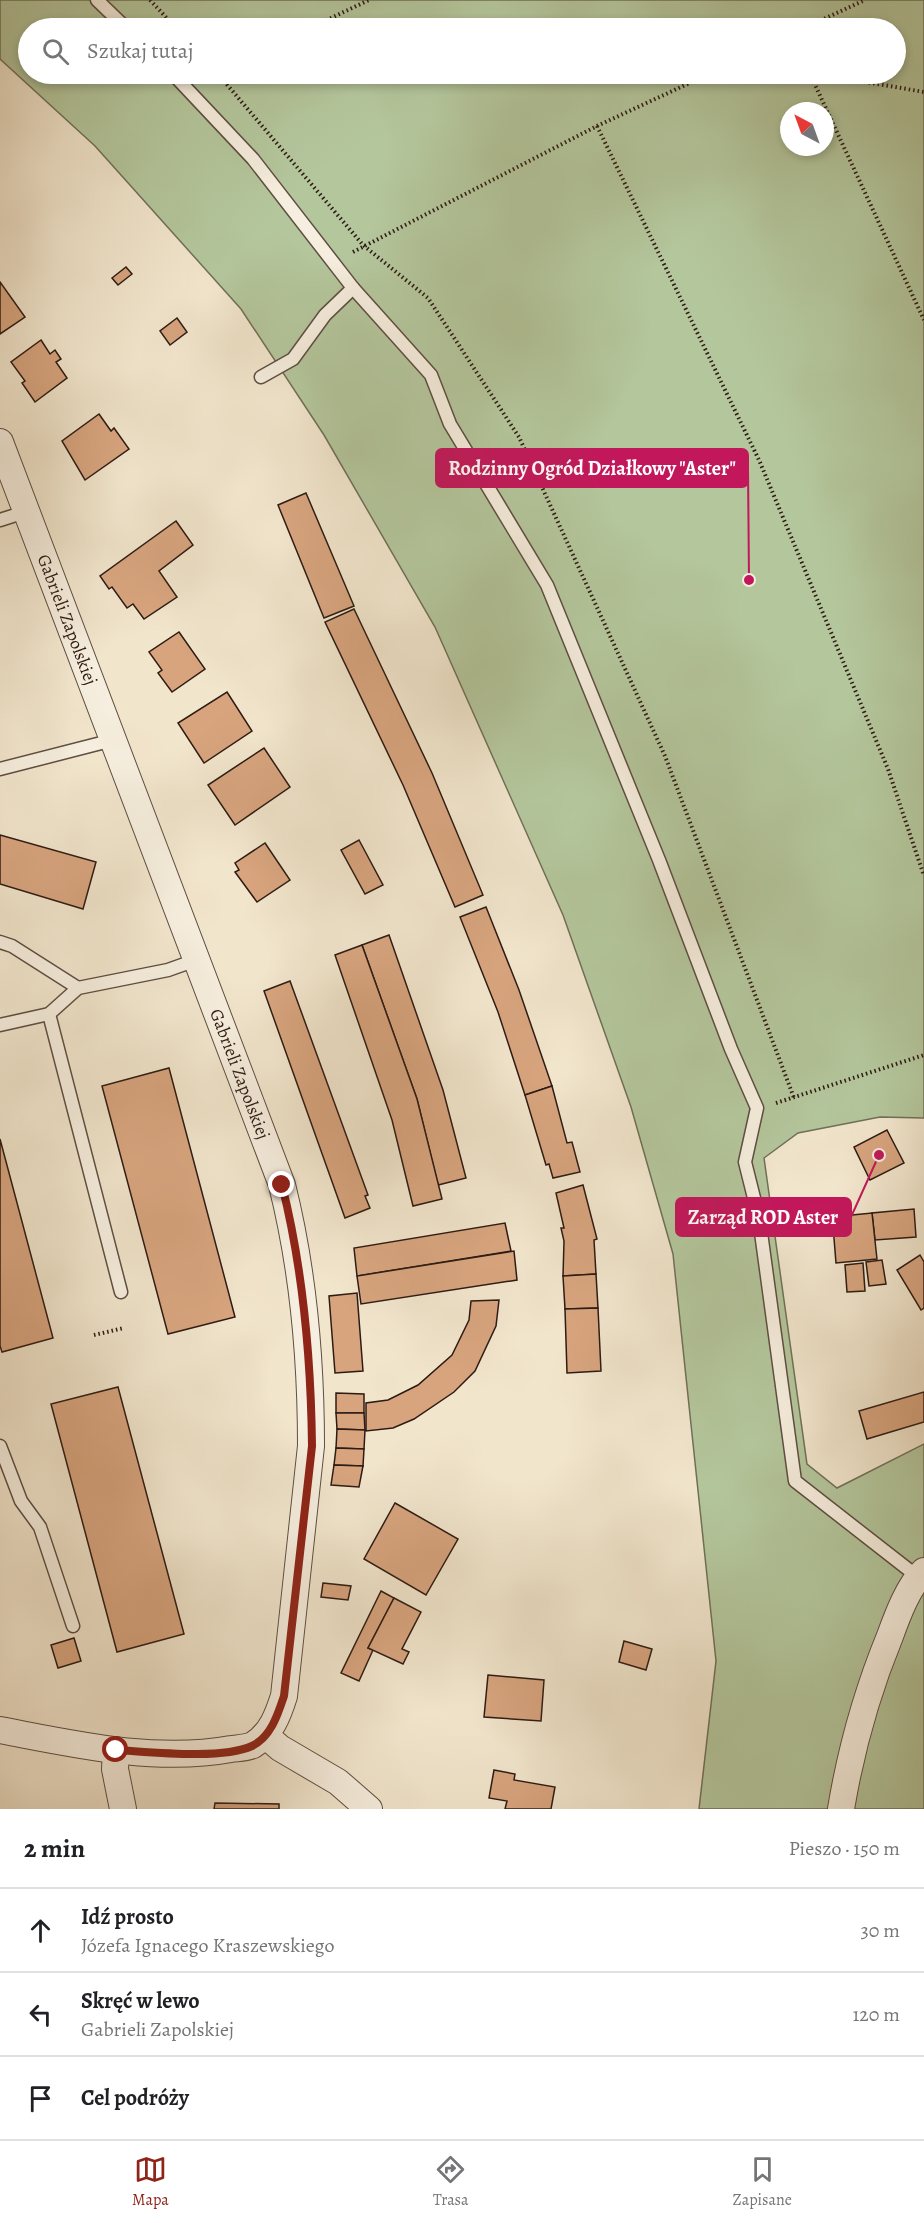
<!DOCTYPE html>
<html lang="pl">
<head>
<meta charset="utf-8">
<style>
	:root { --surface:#fff; --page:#f2f2f2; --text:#202124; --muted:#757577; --line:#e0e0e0; --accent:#8f2418 }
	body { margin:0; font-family:Alegreya,serif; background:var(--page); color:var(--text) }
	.compass { position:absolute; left:780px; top:102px; width:54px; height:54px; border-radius:50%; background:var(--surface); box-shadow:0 3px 9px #0003; rotate:319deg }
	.stop { position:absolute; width:18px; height:18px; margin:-14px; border:4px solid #8f2418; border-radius:50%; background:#fff }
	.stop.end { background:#8f2418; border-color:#fff; box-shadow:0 2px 6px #0008 }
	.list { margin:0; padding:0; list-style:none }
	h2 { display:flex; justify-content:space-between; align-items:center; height:78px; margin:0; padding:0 24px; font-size:26px }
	h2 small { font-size:20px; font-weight:400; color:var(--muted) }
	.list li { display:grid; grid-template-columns:39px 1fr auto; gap:18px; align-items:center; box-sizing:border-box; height:84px; padding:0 24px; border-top:2px solid var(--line) }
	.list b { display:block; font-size:22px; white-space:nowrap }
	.list p { margin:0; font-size:20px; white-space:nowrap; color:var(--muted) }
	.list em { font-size:20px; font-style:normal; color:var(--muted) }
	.icon { flex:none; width:33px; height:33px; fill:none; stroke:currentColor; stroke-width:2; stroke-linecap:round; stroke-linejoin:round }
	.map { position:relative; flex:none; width:924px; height:1809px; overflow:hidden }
	.search { position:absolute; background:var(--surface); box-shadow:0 3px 9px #0003; left:18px; right:18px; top:18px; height:66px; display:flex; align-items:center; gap:15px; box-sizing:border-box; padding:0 21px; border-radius:33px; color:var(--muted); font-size:22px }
	.sheet { height:330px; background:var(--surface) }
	nav { display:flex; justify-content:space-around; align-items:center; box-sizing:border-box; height:84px; border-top:2px solid var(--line); background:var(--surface); font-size:16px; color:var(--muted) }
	nav a { display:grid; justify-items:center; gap:3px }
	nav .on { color:var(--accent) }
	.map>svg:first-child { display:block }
	.green { fill:#b4c69c; stroke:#707058; stroke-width:1.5; fill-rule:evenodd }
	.building { fill:#d7a47e; stroke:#2d1b14; stroke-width:1.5 }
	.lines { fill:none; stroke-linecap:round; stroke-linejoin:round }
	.lane-casing { stroke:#5e4e42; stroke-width:15 }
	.street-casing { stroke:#5e4e42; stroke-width:28 }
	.path { stroke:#2d1b14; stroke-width:4; stroke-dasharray:1.5 3; stroke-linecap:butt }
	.lane { stroke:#f6eede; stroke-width:12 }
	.street { stroke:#f6eede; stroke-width:26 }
	.route { stroke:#8f2418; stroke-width:8 }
	.labels { text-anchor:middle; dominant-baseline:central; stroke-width:6; stroke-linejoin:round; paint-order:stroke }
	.street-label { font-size:18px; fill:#2d1b14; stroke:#f6eede }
	.leader { fill:none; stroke:#c2185b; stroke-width:2 }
	.callout-dot { fill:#c2185b; stroke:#f6eede; stroke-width:2 }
	.callout { fill:#c2185b; stroke:#c2185b; stroke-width:2 }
	.callout-label { font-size:20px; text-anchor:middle; font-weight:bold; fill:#fff }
</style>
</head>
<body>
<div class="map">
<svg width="924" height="1809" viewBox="0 0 924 1809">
	<rect width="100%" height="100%" fill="#f1e5cc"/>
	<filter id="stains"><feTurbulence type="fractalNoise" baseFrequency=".00333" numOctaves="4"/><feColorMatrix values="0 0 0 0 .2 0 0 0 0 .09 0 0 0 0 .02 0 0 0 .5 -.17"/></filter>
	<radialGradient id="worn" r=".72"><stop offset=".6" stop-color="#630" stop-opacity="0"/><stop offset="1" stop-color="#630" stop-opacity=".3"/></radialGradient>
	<path class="green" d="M 0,0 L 924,0 L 924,1118 L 880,1117 L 798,1133 L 764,1158 L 807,1464 L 837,1488 L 924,1444 L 924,1809 L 699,1809 L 716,1661 L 673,1254 L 631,1107 L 563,915 L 435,627 L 324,435 L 241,309 L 95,146 L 0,59 ZM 28,28 L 896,28 L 896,74 L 28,74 ZM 789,111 L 825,111 L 825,147 L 789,147 Z"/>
	<g class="building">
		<path d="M 126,267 L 132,274 L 118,285 L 112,278 Z"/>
		<path d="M 0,282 L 25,317 L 0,334 Z"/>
		<path d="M 177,318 L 187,332 L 170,345 L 160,331 Z"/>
		<path d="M 41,340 L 50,354 L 55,350 L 61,359 L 56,362 L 67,378 L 35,402 L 22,383 L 25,381 L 11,362 Z"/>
		<path d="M 99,414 L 111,431 L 114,428 L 129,449 L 85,480 L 62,441 Z"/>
		<path d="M 306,493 L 354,606 L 324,618 L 278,505 Z"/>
		<path d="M 176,521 L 193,545 L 159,571 L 177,597 L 144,619 L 133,604 L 127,608 L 112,587 L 109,589 L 100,576 Z"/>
		<path d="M 354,609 L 432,773 L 483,895 L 455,907 L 403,785 L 325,622 Z"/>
		<path d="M 179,632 L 205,669 L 172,692 L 158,673 L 162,670 L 149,652 Z"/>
		<path d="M 227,692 L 252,731 L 204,763 L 178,723 Z"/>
		<path d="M 264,748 L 290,787 L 235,825 L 208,785 Z"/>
		<path d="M 0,835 L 96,862 L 83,909 L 0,884 Z"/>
		<path d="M 359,840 L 383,885 L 365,894 L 341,850 Z"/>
		<path d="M 265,843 L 290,880 L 257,902 L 235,872 L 239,870 L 235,863 Z"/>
		<path d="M 486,907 L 519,990 L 552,1086 L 525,1095 L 498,1012 L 460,917 Z"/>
		<path d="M 389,935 L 443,1090 L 466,1178 L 438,1185 L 417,1099 L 362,945 Z"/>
		<path d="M 362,945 L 417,1099 L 442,1199 L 413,1206 L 392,1120 L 335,955 Z"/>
		<path d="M 290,981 L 368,1195 L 365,1196 L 370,1208 L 345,1218 L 264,991 Z"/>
		<path d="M 169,1068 L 235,1317 L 168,1334 L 102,1086 Z"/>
		<path d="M 552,1086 L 567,1143 L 572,1142 L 580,1172 L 553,1178 L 549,1164 L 546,1165 L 525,1095 Z"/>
		<path d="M 887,1130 L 904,1163 L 870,1180 L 854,1147 Z"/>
		<path d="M 0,1139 L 53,1338 L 2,1352 L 0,1346 Z"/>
		<path d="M 583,1185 L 597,1239 L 594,1240 L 596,1274 L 563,1276 L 564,1241 L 561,1228 L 564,1228 L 556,1193 Z"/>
		<path d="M 914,1209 L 916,1237 L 875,1240 L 872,1213 Z"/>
		<path d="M 872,1213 L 877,1259 L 836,1263 L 833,1226 L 843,1225 L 842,1216 Z"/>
		<path d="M 505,1223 L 511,1251 L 357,1276 L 354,1248 Z"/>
		<path d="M 514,1251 L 517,1280 L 361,1304 L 357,1276 Z"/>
		<path d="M 920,1255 L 924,1262 L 924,1308 L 921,1310 L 897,1270 Z"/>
		<path d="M 882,1260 L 886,1284 L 869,1286 L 866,1262 Z"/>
		<path d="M 863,1263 L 865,1291 L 847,1292 L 845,1265 Z"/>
		<path d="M 596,1274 L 598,1308 L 565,1309 L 563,1276 Z"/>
		<path d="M 357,1293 L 363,1371 L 335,1373 L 329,1296 Z"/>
		<path d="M 499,1300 L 496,1326 L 475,1371 L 454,1392 L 414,1419 L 393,1428 L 366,1431 L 366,1403 L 388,1400 L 418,1385 L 452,1355 L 469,1320 L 471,1301 Z"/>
		<path d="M 598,1308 L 601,1371 L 567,1373 L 565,1309 Z"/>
		<path d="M 118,1387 L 184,1634 L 117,1652 L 51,1404 Z"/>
		<path d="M 924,1392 L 924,1422 L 867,1439 L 859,1411 Z"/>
		<path d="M 336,1393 L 364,1394 L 364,1413 L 336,1413 Z"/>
		<path d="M 336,1413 L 364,1413 L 365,1430 L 337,1429 Z"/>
		<path d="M 337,1429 L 365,1430 L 364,1449 L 336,1448 Z"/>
		<path d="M 336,1448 L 364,1449 L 363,1466 L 334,1465 Z"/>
		<path d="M 334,1465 L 363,1466 L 359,1487 L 331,1485 Z"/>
		<path d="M 395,1503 L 458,1539 L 426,1595 L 364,1559 Z"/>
		<path d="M 323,1583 L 351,1586 L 348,1600 L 321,1597 Z"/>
		<path d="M 381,1591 L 394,1598 L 368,1648 L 373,1650 L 359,1681 L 341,1673 Z"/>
		<path d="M 394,1598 L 421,1612 L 402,1649 L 409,1652 L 403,1664 L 368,1648 Z"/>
		<path d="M 74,1638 L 81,1661 L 58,1668 L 51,1645 Z"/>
		<path d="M 624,1641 L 652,1649 L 646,1670 L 619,1662 Z"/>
		<path d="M 488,1675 L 544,1680 L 541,1721 L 484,1717 Z"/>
		<path d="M 494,1770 L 515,1774 L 514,1780 L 555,1787 L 551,1809 L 505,1809 L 507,1801 L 489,1798 Z"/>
		<path d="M 215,1803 L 279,1804 L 279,1809 L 214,1809 Z"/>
	</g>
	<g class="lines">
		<g class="lane-casing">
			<g id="lane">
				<path d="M 97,0 L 126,28"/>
				<path d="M 173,74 L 253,159 L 353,288 L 431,375 L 450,424 L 547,585 L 659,860 L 731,1049 L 757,1108 L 745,1162 L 759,1218 L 795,1481 L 918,1577"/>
				<path d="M 261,377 L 293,359 L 325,315 L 353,288"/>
				<path d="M 0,520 L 28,511"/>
				<path d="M 0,769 L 113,740"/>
				<path d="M 0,942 L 12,946 L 78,988"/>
				<path d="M 49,1014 L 121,1292"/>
				<path d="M 0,1025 L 49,1014 L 78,988 L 168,970 L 196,960"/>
				<path d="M 0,1446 L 21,1501 L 40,1527 L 73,1626"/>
			</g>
		</g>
		<g class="street-casing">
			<g id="street">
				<path id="s1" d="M 0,442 L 282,1185 C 303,1269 311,1359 311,1446 L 284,1696 C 278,1715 271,1734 253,1745 C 247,1748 238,1748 231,1749 C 155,1763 74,1744 0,1730"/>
				<path d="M 265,1735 L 280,1748 L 338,1782 L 369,1809"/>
				<path d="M 116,1750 L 115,1769 L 123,1809"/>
				<path d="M 841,1809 C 851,1749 867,1692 890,1636 C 898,1614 908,1587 924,1571"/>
			</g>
		</g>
		<g class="path">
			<path d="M 150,0 L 176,28"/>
			<path d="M 310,28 L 369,0"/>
			<path d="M 804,28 L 865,0"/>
			<path d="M 218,74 L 363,245 L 428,298 L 519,437 L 665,756 L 794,1098"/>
			<path d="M 810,74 L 924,320"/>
			<path d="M 820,74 L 924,92"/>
			<path d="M 597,126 L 759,460 L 888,769 L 924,876"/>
			<path d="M 353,252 L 597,126 L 709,74"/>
			<path d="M 776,1103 L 924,1055"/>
			<path d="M 94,1335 L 124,1328"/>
		</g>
		<use href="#lane" class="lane"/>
		<use href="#street" class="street"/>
	</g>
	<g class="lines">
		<path class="route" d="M 116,1750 C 151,1752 221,1760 252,1746 C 271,1737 278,1714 284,1696 L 312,1446 C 311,1359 303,1269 282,1185"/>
	</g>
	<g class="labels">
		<g class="street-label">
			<text stroke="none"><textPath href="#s1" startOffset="190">Gabrieli Zapolskiej</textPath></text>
			<text stroke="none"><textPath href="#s1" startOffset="676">Gabrieli Zapolskiej</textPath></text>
		</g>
	</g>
	<path class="leader" d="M749 580L748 468M879 1155L851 1217"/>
	<g class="callout-dot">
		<circle cx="749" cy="580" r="6"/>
		<circle cx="879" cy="1155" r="6"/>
	</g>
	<g class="callout">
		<rect x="436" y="449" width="312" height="38" rx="6"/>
		<rect x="676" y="1198" width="175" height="38" rx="6"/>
	</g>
	<g class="callout-label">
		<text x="592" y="475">Rodzinny Ogród Działkowy "Aster"</text>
		<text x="763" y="1224">Zarząd ROD Aster</text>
	</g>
	<rect width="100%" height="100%" filter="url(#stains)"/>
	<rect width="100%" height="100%" fill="url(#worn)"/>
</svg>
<svg class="compass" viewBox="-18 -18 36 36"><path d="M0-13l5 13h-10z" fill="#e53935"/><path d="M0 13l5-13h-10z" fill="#757577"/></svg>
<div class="stop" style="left:116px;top:1750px"></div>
<div class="stop end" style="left:282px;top:1185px"></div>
<div class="search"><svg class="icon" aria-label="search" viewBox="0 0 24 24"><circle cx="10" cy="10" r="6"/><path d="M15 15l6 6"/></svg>Szukaj tutaj</div>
</div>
<section class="sheet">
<h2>2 min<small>Pieszo · 150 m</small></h2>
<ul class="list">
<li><svg class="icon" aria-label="ahead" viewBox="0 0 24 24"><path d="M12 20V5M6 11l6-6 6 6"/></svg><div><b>Idź prosto</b><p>Józefa Ignacego Kraszewskiego</p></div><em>30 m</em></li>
<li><svg class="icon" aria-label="left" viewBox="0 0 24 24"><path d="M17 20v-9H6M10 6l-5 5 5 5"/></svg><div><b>Skręć w lewo</b><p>Gabrieli Zapolskiej</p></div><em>120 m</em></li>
<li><svg class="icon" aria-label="arrive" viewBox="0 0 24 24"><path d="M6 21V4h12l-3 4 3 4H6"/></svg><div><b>Cel podróży</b></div></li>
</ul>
</section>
<nav>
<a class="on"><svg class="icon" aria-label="map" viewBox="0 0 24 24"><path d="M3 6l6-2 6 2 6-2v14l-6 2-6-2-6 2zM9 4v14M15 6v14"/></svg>Mapa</a>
<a><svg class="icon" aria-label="directions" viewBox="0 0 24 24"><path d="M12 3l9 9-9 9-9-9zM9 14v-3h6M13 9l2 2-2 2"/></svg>Trasa</a>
<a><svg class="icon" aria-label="saved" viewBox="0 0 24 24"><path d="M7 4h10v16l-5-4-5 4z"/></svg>Zapisane</a>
</nav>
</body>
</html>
